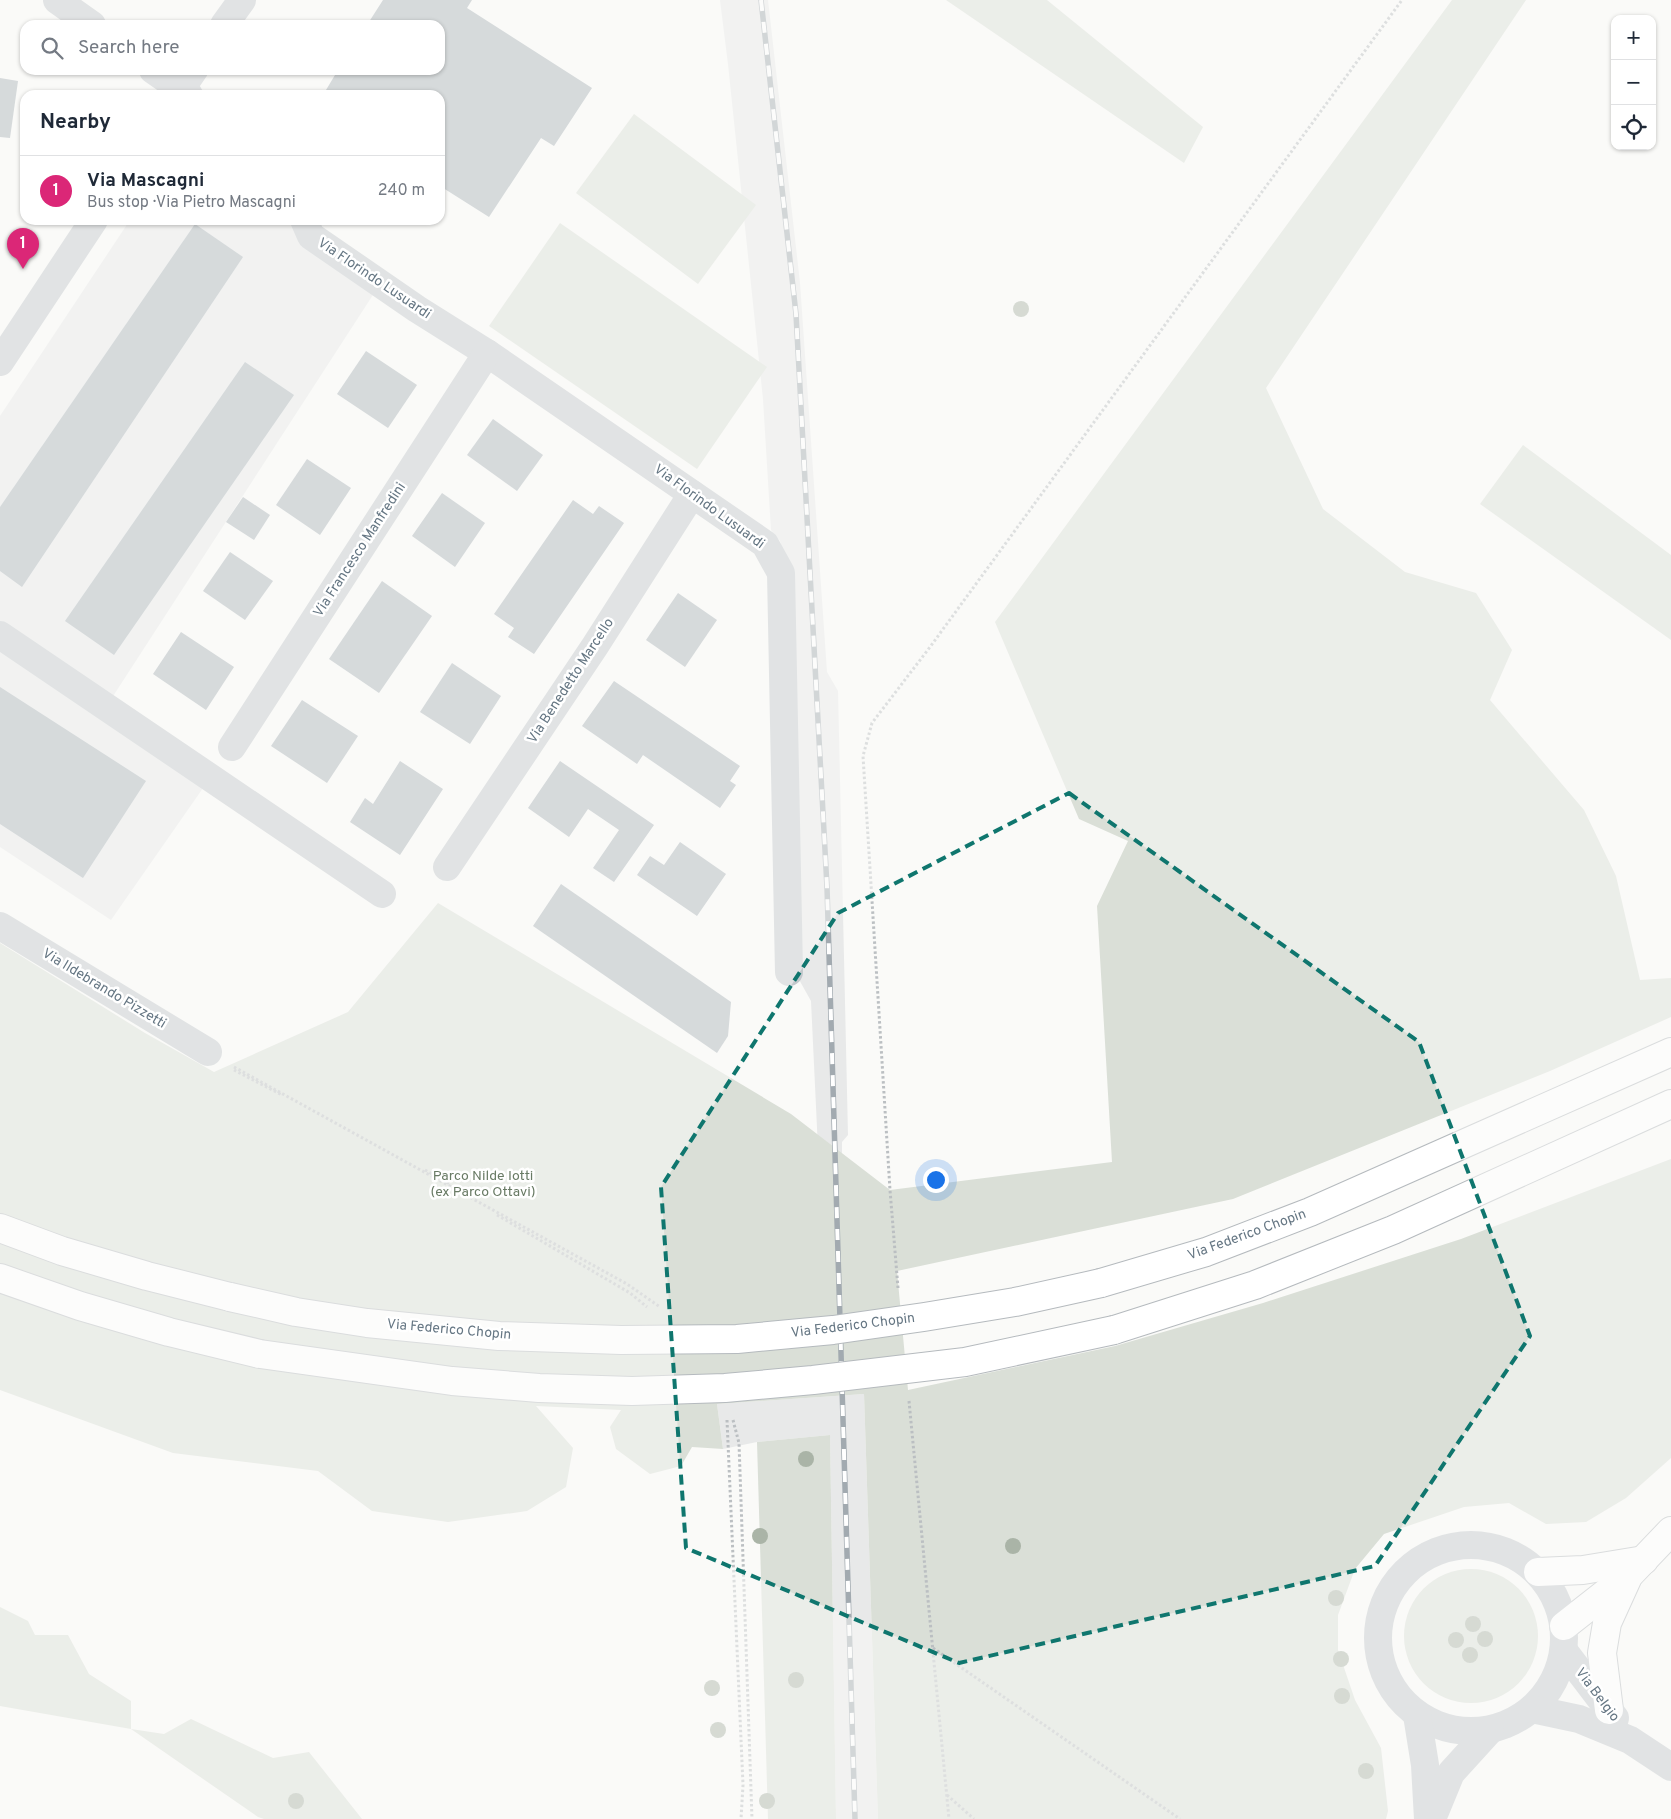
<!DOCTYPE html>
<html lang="en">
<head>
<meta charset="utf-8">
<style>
	:root { --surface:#fff; --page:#f6f6f7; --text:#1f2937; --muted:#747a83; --line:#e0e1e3; --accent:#db2777 }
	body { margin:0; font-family:Overpass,sans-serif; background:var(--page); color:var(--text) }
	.controls { position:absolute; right:15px; top:15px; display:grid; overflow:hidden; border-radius:10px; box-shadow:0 1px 4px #0004 }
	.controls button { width:45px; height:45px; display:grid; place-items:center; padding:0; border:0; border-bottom:1px solid var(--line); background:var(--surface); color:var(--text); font:25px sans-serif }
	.you { position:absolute; left:935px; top:1179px; width:18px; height:18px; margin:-12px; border:4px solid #fff; border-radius:50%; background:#1a73e8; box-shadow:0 0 0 8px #1a73e833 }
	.badge { display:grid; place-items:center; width:32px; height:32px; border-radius:50%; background:var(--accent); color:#fff; font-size:16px; font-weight:700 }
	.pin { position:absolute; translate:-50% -41px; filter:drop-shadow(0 1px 2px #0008) }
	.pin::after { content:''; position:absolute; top:26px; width:18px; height:15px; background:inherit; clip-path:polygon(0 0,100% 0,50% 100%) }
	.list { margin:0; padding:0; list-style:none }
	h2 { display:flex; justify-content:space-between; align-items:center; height:65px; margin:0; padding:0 20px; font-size:21px }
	h2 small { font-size:16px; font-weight:400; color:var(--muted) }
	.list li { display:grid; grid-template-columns:32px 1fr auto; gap:15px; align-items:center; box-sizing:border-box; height:70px; padding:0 20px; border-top:1px solid var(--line) }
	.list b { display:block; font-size:19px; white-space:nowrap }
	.list p { margin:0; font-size:16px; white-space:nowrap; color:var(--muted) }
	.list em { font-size:16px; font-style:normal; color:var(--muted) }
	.icon { flex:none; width:28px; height:28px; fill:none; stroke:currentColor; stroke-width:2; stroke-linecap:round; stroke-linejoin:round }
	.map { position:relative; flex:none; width:1671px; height:1819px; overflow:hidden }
	.search { position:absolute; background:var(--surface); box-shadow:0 1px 4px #0004; left:20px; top:20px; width:425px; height:55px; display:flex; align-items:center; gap:12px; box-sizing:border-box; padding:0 18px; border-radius:15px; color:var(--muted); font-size:19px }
	.panel { position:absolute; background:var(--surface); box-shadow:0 1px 4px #0004; left:20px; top:90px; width:425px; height:135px; border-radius:15px }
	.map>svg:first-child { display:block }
	.built { fill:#e8e9e9 }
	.green { fill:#dadfd7 }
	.building { fill:#aab3b9 }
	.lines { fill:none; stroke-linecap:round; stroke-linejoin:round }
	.primary-casing { stroke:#b5babe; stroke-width:30 }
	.path { stroke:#bbbfc2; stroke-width:3; stroke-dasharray:2.5 2.5; stroke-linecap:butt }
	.minor { stroke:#c3c8cc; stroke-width:28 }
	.primary { stroke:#fff; stroke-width:28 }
	.rail-casing { stroke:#a2aab0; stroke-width:5.5 }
	.rail { stroke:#fff; stroke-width:4; stroke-dasharray:11; stroke-linecap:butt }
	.primary-bridge-casing { stroke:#b5babe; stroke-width:30; stroke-linecap:butt }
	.primary-bridge { stroke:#fff; stroke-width:28 }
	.tree { fill:#aab4a7 }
	.marked { fill:none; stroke:#0f766e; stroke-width:4; stroke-dasharray:10 6; stroke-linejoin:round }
	.labels { text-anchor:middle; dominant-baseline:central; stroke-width:5; stroke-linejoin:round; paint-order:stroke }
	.street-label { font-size:14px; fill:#657683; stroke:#fff }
	.park-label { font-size:14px; fill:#687a64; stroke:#fff }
</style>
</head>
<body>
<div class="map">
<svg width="1671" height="1819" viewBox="0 0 1671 1819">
	<rect width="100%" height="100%" fill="#fafaf8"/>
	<g class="built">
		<path d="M 720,0 L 768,0 L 800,283 L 827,672 L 838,691 L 848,1135 L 842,1142 L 842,1170 L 825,1297 L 811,1001 L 797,976 L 788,568 L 780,541 L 771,530 L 763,399 L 728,64 Z"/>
		<path d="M 130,220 L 304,220 L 380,284 L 106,707 L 210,778 L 111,920 L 0,847 L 0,416 Z"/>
		<path d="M 864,1394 L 878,1819 L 836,1819 L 830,1435 L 757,1442 L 723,1449 L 717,1404 Z"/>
	</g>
	<g class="green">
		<path d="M 946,0 L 1047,0 L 1203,127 L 1184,163 Z"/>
		<path d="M 1452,0 L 1526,0 L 1266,388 L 1323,509 L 1405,572 L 1476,593 L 1512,650 L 1490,700 L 1584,810 L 1616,876 L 1640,980 L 1671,978 L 1671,1017 L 1550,1071 L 1233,1199 L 897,1271 L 908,1390 L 1115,1346 L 1263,1303 L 1461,1239 L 1671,1159 L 1671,1458 L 1626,1498 L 1586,1522 L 1546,1524 L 1509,1503 L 1464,1507 L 1384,1534 L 1355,1569 L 1338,1615 L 1338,1650 L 1355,1700 L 1381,1748 L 1388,1811 L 1386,1819 L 878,1819 L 864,1394 L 717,1404 L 723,1449 L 692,1447 L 681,1466 L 650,1474 L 616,1449 L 610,1427 L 621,1410 L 536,1406 L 573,1448 L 566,1487 L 527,1511 L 448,1522 L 372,1511 L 318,1471 L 173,1453 L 0,1390 L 0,943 L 145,1033 L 214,1072 L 348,1012 L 438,903 L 791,1114 L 890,1190 L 1112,1162 L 1097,906 L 1128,841 L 1079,819 L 995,622 Z"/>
		<path d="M 634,114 L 756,205 L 698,284 L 576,193 Z"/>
		<path d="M 560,223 L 767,367 L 697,469 L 489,326 Z"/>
		<path d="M 1523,445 L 1671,555 L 1671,640 L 1480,504 Z"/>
		<path d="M 830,1435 L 836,1819 L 768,1819 L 757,1442 Z"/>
		<circle cx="1471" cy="1636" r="67"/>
		<path d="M 0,1607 L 28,1621 L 35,1635 L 68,1635 L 89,1674 L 131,1701 L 131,1729 L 164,1734 L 191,1719 L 273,1758 L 309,1752 L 362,1819 L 264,1819 L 258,1817 L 131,1729 L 0,1706 Z"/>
	</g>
	<g class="building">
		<path d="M 383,0 L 472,0 L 467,8 L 592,88 L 554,146 L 541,138 L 489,217 L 440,186 L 440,95 L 323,95 L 338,70 L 440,70 L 440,25 L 367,25 Z"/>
		<path d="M 0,78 L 18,81 L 10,138 L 0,137 Z"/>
		<path d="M 195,224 L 243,257 L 22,587 L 0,571 L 0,507 Z"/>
		<path d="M 366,351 L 417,385 L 388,428 L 337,394 Z"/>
		<path d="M 245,362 L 294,395 L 114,655 L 65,621 Z"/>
		<path d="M 493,419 L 543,455 L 517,491 L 467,455 Z"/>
		<path d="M 307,459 L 351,488 L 320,535 L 276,505 Z"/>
		<path d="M 442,493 L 485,523 L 455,567 L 412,536 Z"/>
		<path d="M 243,497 L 270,515 L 254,540 L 226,522 Z"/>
		<path d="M 573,500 L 593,514 L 599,506 L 624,523 L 534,654 L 508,637 L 514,628 L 494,614 Z"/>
		<path d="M 230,552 L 273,581 L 245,620 L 203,591 Z"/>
		<path d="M 382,581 L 432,616 L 379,693 L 329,659 Z"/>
		<path d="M 678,593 L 717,620 L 685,667 L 646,640 Z"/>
		<path d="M 181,632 L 234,667 L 206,710 L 153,674 Z"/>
		<path d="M 452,663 L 501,696 L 470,744 L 420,712 Z"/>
		<path d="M 614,681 L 740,766 L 730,781 L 736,785 L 720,808 L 643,755 L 637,764 L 582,726 Z"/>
		<path d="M 0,687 L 146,781 L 83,878 L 0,824 Z"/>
		<path d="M 302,700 L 358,736 L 327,783 L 271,746 Z"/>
		<path d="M 400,761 L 443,789 L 400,855 L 350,822 L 365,798 L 373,804 Z"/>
		<path d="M 560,761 L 654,825 L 614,882 L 593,868 L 619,830 L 588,809 L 569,837 L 528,808 Z"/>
		<path d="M 680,842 L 726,874 L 697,916 L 637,875 L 650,856 L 664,865 Z"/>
		<path d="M 561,884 L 731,1002 L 728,1036 L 717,1053 L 533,926 Z"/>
	</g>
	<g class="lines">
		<g class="primary-casing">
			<g id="primary">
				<path d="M 0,1228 L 62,1251 L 147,1276 L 230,1297"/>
				<path d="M 0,1278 L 80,1306 L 169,1332 L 260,1354"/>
				<path d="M 1101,1283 L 1206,1252 L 1310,1212 L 1671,1052"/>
				<path d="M 1114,1330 L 1255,1285 L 1393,1230 L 1671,1104"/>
				<path d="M 1538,1572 L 1583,1570 L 1644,1560"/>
				<path d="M 1564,1626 L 1629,1575 L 1671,1531"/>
				<path d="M 1609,1710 L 1602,1653 L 1607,1623 L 1627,1579"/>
			</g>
		</g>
		<g class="path">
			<path d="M 234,1067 L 627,1284 L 660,1307"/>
			<path d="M 234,1070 L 282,1095"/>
			<path d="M 425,1170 L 450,1184"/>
			<path d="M 497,1215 L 630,1293 L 647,1307"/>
			<path d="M 898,1288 L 890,1190 L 863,756 L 872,723 L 930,647 L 1402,0"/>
			<path d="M 909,1401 L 949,1819"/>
			<path d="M 727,1420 L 743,1785 L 741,1819"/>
			<path d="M 733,1420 L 739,1443 L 752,1819"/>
			<path d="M 933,1648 L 1180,1819"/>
			<path d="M 947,1795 L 974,1819"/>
		</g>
		<g class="minor">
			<path d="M 57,0 L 92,25"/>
			<path d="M 224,25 L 242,0"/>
			<path d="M 153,70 L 189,95"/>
			<path d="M 177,95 L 194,70"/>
			<path d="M 304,220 L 311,236 L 417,309 L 487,353 L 765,544 L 781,573 L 789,972"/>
			<path d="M 0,362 L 94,220"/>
			<path d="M 0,635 L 382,894"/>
			<path d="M 232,747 L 487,353"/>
			<path d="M 447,867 L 595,646 L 692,494"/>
			<path d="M 0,926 L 208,1052"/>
			<circle cx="1471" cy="1638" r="93"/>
			<path d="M 1564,1651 L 1615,1718"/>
			<path d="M 1532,1709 L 1579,1719 L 1630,1740 L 1671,1767"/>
			<path d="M 1417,1715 L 1425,1765 L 1428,1819"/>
			<path d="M 1432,1819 L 1451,1773 L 1490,1730"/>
		</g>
		<use href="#primary" class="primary"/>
		<g class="rail-casing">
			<path id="rail" d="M 761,0 L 796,314 L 827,887 L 855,1819"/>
		</g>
		<use href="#rail" class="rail"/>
		<g class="primary-bridge-casing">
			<g id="primary-bridge">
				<path d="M 230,1297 L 296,1312 L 367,1323 L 499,1336 L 621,1340 L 737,1339 L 833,1330 L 924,1317 L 1015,1302 L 1101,1283"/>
				<path d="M 260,1354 L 452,1381 L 539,1388 L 632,1391 L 725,1388 L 813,1380 L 965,1362 L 1114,1330"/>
			</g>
		</g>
		<use href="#primary-bridge" class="primary-bridge"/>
	</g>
	<g class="tree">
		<circle cx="1021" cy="309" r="8"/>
		<circle cx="806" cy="1459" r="8"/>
		<circle cx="760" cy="1536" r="8"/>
		<circle cx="1013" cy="1546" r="8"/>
		<circle cx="1336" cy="1598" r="8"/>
		<circle cx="1473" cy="1624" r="8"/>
		<circle cx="1485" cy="1639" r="8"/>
		<circle cx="1456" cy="1640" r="8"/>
		<circle cx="1470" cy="1655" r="8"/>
		<circle cx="1341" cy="1659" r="8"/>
		<circle cx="796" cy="1680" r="8"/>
		<circle cx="712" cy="1688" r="8"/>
		<circle cx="1342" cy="1696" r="8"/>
		<circle cx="718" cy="1730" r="8"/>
		<circle cx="1366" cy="1771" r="8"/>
		<circle cx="296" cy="1801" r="8"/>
		<circle cx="767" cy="1801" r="8"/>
	</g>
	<path d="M0 0H1671V1819H0ZM 1069,793 L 1419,1042 L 1530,1336 L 1375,1566 L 959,1663 L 686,1548 L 661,1187 L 838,913 Z" fill="#fafaf8" fill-opacity=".55" fill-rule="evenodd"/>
	<path class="marked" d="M 1069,793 L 1419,1042 L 1530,1336 L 1375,1566 L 959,1663 L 686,1548 L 661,1187 L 838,913 Z"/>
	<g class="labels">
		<g class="street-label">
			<text transform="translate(374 279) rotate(34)">Via Florindo Lusuardi</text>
			<text transform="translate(709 507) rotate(36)">Via Florindo Lusuardi</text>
			<text transform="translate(360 550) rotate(-57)">Via Francesco Manfredini</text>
			<text transform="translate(571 681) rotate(-57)">Via Benedetto Marcello</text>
			<text transform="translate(104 989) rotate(31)">Via Ildebrando Pizzetti</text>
			<text transform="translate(1247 1235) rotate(-20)">Via Federico Chopin</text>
			<text transform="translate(853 1326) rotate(-7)">Via Federico Chopin</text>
			<text transform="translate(449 1330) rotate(5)">Via Federico Chopin</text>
			<text transform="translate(1597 1695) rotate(53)">Via Belgio</text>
		</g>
		<g class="park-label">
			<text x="483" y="1176">Parco Nilde Iotti<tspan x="483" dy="16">(ex Parco Ottavi)</tspan></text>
		</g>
	</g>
</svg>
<div class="controls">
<button>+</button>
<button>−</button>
<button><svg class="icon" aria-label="locate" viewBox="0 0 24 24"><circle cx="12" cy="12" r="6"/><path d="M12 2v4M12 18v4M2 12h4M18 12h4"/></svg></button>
</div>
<div class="you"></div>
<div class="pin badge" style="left:23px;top:269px">1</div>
<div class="search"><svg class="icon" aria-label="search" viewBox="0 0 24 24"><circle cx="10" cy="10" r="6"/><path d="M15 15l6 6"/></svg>Search here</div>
<section class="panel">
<h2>Nearby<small></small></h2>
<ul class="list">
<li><span class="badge">1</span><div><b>Via Mascagni</b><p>Bus stop · Via Pietro Mascagni</p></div><em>240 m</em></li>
</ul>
</section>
</div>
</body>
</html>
